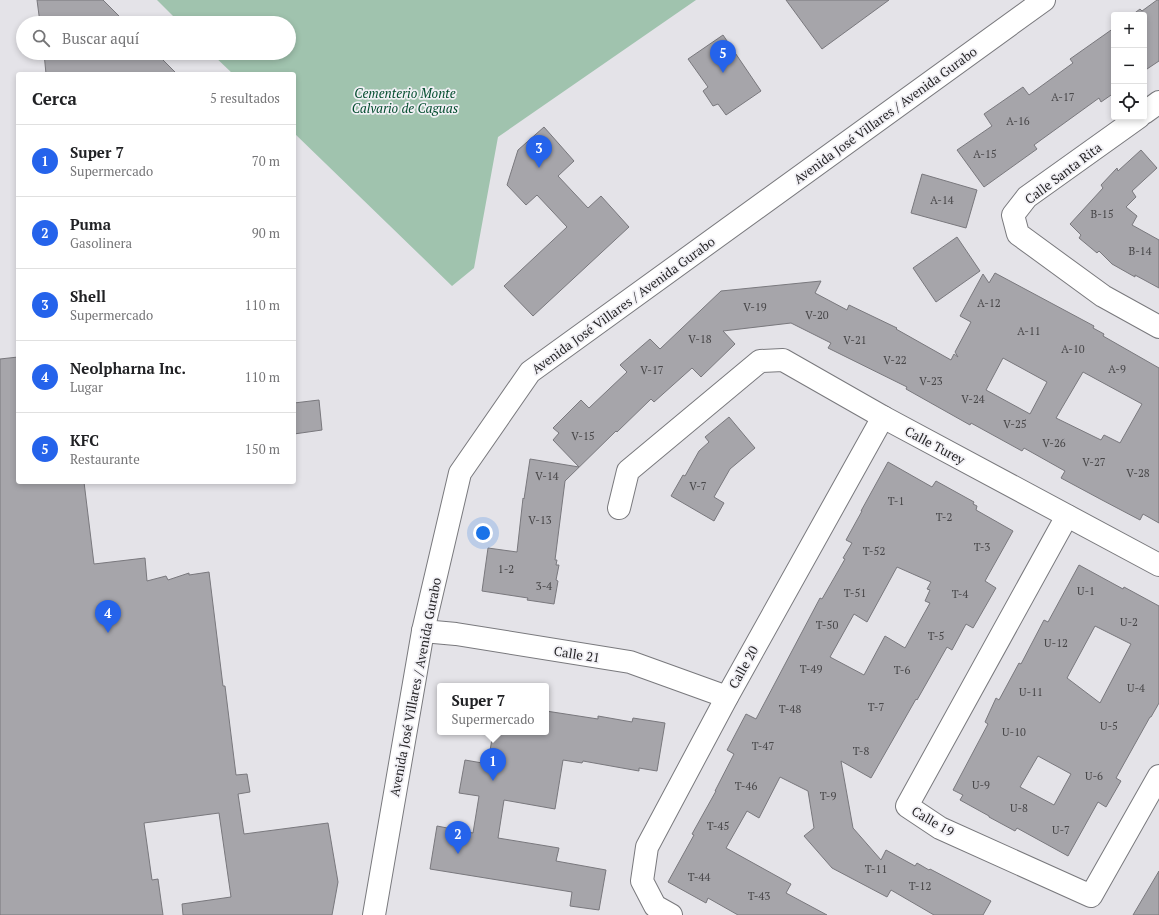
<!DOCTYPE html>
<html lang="es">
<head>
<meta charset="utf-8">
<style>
	:root { --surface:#fff; --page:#f6f6f6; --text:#202124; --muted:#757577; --line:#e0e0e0; --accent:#2563eb }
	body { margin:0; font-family:"PT Serif",serif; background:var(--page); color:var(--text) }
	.controls { position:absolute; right:12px; top:12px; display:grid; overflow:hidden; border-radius:4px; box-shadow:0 2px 6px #0003 }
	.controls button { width:36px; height:36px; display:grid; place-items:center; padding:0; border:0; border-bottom:1px solid var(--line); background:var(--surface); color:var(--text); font:20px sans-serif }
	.you { position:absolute; left:483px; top:533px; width:14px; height:14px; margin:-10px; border:3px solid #fff; border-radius:50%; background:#1a73e8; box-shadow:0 0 0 6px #1a73e833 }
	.badge { display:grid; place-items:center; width:26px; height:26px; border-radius:50%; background:var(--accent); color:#fff; font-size:13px; font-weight:700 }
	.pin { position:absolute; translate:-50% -33px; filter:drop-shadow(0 1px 2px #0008) }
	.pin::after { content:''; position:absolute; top:21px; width:14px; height:12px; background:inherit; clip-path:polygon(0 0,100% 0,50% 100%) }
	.popup { position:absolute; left:437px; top:683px; width:112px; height:52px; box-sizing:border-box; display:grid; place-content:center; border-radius:4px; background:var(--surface); filter:drop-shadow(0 1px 3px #0005); font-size:13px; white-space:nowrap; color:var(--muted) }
	.popup b { font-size:15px; color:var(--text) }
	.popup::after { content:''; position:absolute; left:50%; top:100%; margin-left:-8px; border:8px solid transparent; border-top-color:var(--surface) }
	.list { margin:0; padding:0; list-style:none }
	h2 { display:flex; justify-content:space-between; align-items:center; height:52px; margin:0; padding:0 16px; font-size:17px }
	h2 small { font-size:13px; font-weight:400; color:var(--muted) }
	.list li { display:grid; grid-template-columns:26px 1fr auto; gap:12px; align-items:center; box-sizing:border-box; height:72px; padding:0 16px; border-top:1px solid var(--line) }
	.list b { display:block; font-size:15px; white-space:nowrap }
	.list p { margin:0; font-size:13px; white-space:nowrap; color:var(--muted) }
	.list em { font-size:13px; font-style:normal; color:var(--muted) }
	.icon { flex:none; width:22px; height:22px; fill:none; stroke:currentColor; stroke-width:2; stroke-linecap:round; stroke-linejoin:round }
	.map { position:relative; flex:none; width:1159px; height:915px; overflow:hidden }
	.search { position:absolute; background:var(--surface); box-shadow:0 2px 6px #0003; left:16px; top:16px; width:280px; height:44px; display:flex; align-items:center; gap:10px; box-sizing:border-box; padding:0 14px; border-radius:22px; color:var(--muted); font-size:15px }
	.panel { position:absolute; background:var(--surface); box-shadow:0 2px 6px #0003; left:16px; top:72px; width:280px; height:412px; border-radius:4px }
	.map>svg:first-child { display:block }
	.green { fill:#a0c3ae }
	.building { fill:#a6a5aa; stroke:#79787d; fill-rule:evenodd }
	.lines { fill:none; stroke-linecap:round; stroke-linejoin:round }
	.minor-casing { stroke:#79797d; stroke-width:24 }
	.major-casing { stroke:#79797d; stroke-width:24 }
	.minor { stroke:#fff; stroke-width:22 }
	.major { stroke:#fff; stroke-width:22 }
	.labels { text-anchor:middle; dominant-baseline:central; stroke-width:3.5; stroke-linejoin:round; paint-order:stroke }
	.number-label { font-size:11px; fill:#474648 }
	.park-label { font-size:13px; font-style:italic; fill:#044d2f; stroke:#f1f0f5 }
	.street-label { font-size:13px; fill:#272628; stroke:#f1f0f5 }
</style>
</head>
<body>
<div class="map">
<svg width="1159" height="915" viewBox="0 0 1159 915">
	<rect width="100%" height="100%" fill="#e4e3e8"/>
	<path class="green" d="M 157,0 L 696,0 L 498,137 L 474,268 L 452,286 L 294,133 L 294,74 L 233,74 L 211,53 L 289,53 L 289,23 L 180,23 Z"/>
	<g class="building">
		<path d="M 37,0 L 103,0 L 126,23 L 40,23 Z"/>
		<path d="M 786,0 L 889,0 L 822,49 Z"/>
		<path d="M 1157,0 L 1159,0 L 1159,61 L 1144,71 L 1144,15 L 1132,15 L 1140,9 L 1142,11 Z"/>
		<path d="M 1114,28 L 1114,93 L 1101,102 L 1099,98 L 1034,145 L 1037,149 L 984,187 L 957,150 L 992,126 L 984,114 L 1023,87 L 1029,95 L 1073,63 L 1070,59 Z"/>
		<path d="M 723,35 L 761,91 L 726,115 L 718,104 L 713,106 L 703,91 L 708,87 L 688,59 Z"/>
		<path d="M 44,53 L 156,53 L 177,74 L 46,74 Z"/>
		<path d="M 544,127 L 574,161 L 558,176 L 588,208 L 601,196 L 629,227 L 533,316 L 504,286 L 567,227 L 537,195 L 526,205 L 507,185 L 518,150 Z"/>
		<path d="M 1141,150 L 1157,168 L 1132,191 L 1136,197 L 1126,207 L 1137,216 L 1132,225 L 1159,240 L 1159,288 L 1135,275 L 1135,277 L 1112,264 L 1099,251 L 1097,253 L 1079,238 L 1081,235 L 1070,224 L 1103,188 L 1101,185 L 1117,168 L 1118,171 Z"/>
		<path d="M 922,174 L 977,190 L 966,228 L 911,213 Z"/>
		<path d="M 957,237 L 980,271 L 936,302 L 913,268 Z"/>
		<path d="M 995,273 L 1094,326 L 1093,328 L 1104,334 L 1103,336 L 1159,368 L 1159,523 L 1143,514 L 1140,520 L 1102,500 L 1061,478 L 1065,471 L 1024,448 L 1022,451 L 971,423 L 970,425 L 906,389 L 907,387 L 828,348 L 831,343 L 791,323 L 723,331 L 735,344 L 701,377 L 692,368 L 654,402 L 651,399 L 617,432 L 616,431 L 565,481 L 555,560 L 557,560 L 556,565 L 559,565 L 556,580 L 558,581 L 554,604 L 527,600 L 528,598 L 482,591 L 488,548 L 517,552 L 523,498 L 524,499 L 530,459 L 579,467 L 553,440 L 559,433 L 553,428 L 581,400 L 589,408 L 627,372 L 620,365 L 650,339 L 660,349 L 721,291 L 821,281 L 815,293 L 847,310 L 849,305 L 897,328 L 896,329 L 951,360 L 954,354 L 958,357 L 955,352 L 971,322 L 960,316 L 983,274 L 989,283 ZM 1003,358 L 1047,382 L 1030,414 L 986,390 ZM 1083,372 L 1142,404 L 1120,443 L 1104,435 L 1101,440 L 1056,418 Z"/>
		<path d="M 18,357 L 18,482 L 84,482 L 94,564 L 145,558 L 147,581 L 166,576 L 168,580 L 189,573 L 189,575 L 209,572 L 223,686 L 225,686 L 236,775 L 247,774 L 250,792 L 238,794 L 244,834 L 328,823 L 338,882 L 332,915 L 183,915 L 182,904 L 231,897 L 219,813 L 144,823 L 152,880 L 158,879 L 163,915 L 0,915 L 0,359 Z"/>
		<path d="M 319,400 L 322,430 L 294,434 L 294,403 Z"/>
		<path d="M 729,417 L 755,448 L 730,469 L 714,497 L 724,503 L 714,521 L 671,496 L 683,475 L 685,476 L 699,451 L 709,442 L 705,437 Z"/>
		<path d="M 888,462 L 932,487 L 936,481 L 974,502 L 973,504 L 977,506 L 976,510 L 1013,531 L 985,581 L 996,588 L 973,628 L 966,624 L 952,650 L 947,647 L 917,700 L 916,699 L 871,778 L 841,761 L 853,828 L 881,860 L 886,850 L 915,866 L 917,863 L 929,870 L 930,869 L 991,901 L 983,915 L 934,915 L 891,890 L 887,897 L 832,868 L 804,836 L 814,828 L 808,791 L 780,777 L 759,818 L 747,811 L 726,848 L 791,884 L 786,893 L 827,915 L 738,915 L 708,898 L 706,903 L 668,882 L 694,835 L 692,834 L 716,791 L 715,791 L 734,754 L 727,750 L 746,714 L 756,719 L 820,598 L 822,599 L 845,559 L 843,558 L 852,543 L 846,540 L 862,511 L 861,511 ZM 897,567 L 931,582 L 927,589 L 930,590 L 925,601 L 930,603 L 905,648 L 885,636 L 864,675 L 830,657 L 854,614 L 867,622 Z"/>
		<path d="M 1079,565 L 1123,589 L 1124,587 L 1159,606 L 1159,703 L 1151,717 L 1150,717 L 1116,778 L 1121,781 L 1106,807 L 1098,802 L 1068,856 L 1017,828 L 1015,831 L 989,817 L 989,816 L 960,800 L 963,795 L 953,790 L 988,724 L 985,722 L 996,698 L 999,700 L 1019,663 L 1021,664 L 1044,620 L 1048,622 ZM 1095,626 L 1131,644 L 1100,703 L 1067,678 ZM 1038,756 L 1071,774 L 1054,805 L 1020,787 Z"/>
		<path d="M 546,711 L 598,719 L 598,716 L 632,722 L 633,718 L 665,723 L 657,771 L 639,768 L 639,771 L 583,761 L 582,763 L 563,760 L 555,809 L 504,800 L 498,838 L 559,848 L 556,861 L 606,870 L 599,910 L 570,906 L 572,892 L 430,869 L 437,826 L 473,833 L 479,796 L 459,793 L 465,760 L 488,764 L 493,732 L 546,732 Z"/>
		<path d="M 1159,871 L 1159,915 L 1133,915 Z"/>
	</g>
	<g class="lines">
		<g class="minor-casing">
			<g id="minor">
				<path d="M 1144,113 L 1159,102"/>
				<path d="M 1139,117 L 1027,197 L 1013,215 L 1018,234 L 1103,296 L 1159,327"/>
				<path d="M 619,508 L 628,471 L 760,361 L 783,360 L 883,417 L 1159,565"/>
				<path d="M 1067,516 L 907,806 L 940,828 L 1091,896 L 1159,776"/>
				<path d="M 423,631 L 456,634 L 630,662 L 727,697"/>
				<path d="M 671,915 L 655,906 L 642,881 L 647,847 L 727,697 L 883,417"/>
			</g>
		</g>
		<g class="major-casing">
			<path id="major" d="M 374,915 L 423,631 L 460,473 L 530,372 L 1044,0"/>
		</g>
		<use href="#minor" class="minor"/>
		<use href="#major" class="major"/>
	</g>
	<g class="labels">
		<g class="number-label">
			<text x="1063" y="97">A-17</text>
			<text x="1018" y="121">A-16</text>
			<text x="985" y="154">A-15</text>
			<text x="942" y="200">A-14</text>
			<text x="1102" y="214">B-15</text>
			<text x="1140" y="251">B-14</text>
			<text x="989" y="303">A-12</text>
			<text x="755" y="307">V-19</text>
			<text x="817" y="315">V-20</text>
			<text x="1029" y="331">A-11</text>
			<text x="700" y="339">V-18</text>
			<text x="855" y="340">V-21</text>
			<text x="1073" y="349">A-10</text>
			<text x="895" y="360">V-22</text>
			<text x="1117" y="369">A-9</text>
			<text x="652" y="370">V-17</text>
			<text x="931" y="381">V-23</text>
			<text x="973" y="399">V-24</text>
			<text x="1015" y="424">V-25</text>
			<text x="583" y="436">V-15</text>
			<text x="1054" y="443">V-26</text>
			<text x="1094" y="462">V-27</text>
			<text x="1138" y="473">V-28</text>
			<text x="547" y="476">V-14</text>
			<text x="698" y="486">V-7</text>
			<text x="896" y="501">T-1</text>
			<text x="944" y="517">T-2</text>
			<text x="540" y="520">V-13</text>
			<text x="982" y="547">T-3</text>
			<text x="874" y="551">T-52</text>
			<text x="506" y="569">1-2</text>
			<text x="544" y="586">3-4</text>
			<text x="1086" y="591">U-1</text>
			<text x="855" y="593">T-51</text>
			<text x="960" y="594">T-4</text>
			<text x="1129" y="622">U-2</text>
			<text x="827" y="625">T-50</text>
			<text x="936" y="636">T-5</text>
			<text x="1056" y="643">U-12</text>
			<text x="811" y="669">T-49</text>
			<text x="902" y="670">T-6</text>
			<text x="1136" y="688">U-4</text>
			<text x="1031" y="692">U-11</text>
			<text x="876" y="707">T-7</text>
			<text x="790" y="709">T-48</text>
			<text x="1109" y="726">U-5</text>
			<text x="1014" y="732">U-10</text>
			<text x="763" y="746">T-47</text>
			<text x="861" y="751">T-8</text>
			<text x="1094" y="776">U-6</text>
			<text x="981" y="785">U-9</text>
			<text x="746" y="786">T-46</text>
			<text x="828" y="796">T-9</text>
			<text x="1019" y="808">U-8</text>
			<text x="718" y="826">T-45</text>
			<text x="1061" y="830">U-7</text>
			<text x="876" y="869">T-11</text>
			<text x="699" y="877">T-44</text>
			<text x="920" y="886">T-12</text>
			<text x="759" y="896">T-43</text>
		</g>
		<g class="park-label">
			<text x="405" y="93">Cementerio Monte<tspan x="405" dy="15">Calvario de Caguas</tspan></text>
		</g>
		<g class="street-label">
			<text transform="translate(885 115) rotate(-36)">Avenida José Villares / Avenida Gurabo</text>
			<text transform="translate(1063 173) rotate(-37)">Calle Santa Rita</text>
			<text transform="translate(623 305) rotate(-36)">Avenida José Villares / Avenida Gurabo</text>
			<text transform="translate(935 445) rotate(28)">Calle Turey</text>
			<text transform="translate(577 654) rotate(9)">Calle 21</text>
			<text transform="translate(743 667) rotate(-61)">Calle 20</text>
			<text transform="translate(415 687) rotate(-79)">Avenida José Villares / Avenida Gurabo</text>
			<text transform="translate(933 821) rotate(30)">Calle 19</text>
		</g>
	</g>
</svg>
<div class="controls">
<button>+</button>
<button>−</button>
<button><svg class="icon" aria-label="locate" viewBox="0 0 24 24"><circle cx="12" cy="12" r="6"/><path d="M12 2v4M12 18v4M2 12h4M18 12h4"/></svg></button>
</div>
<div class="you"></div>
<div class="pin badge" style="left:493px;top:781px">1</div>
<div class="popup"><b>Super 7</b>Supermercado</div>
<div class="pin badge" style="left:458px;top:854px">2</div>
<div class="pin badge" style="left:539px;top:168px">3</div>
<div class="pin badge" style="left:108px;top:633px">4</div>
<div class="pin badge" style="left:723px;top:73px">5</div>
<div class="search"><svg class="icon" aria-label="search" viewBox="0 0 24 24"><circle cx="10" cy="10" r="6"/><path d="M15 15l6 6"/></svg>Buscar aquí</div>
<section class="panel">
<h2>Cerca<small>5 resultados</small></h2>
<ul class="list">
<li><span class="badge">1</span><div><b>Super 7</b><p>Supermercado</p></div><em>70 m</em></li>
<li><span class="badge">2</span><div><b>Puma</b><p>Gasolinera</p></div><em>90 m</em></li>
<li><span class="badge">3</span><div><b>Shell</b><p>Supermercado</p></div><em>110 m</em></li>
<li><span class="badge">4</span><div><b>Neolpharna Inc.</b><p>Lugar</p></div><em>110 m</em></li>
<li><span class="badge">5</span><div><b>KFC</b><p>Restaurante</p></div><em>150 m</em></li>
</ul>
</section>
</div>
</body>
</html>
